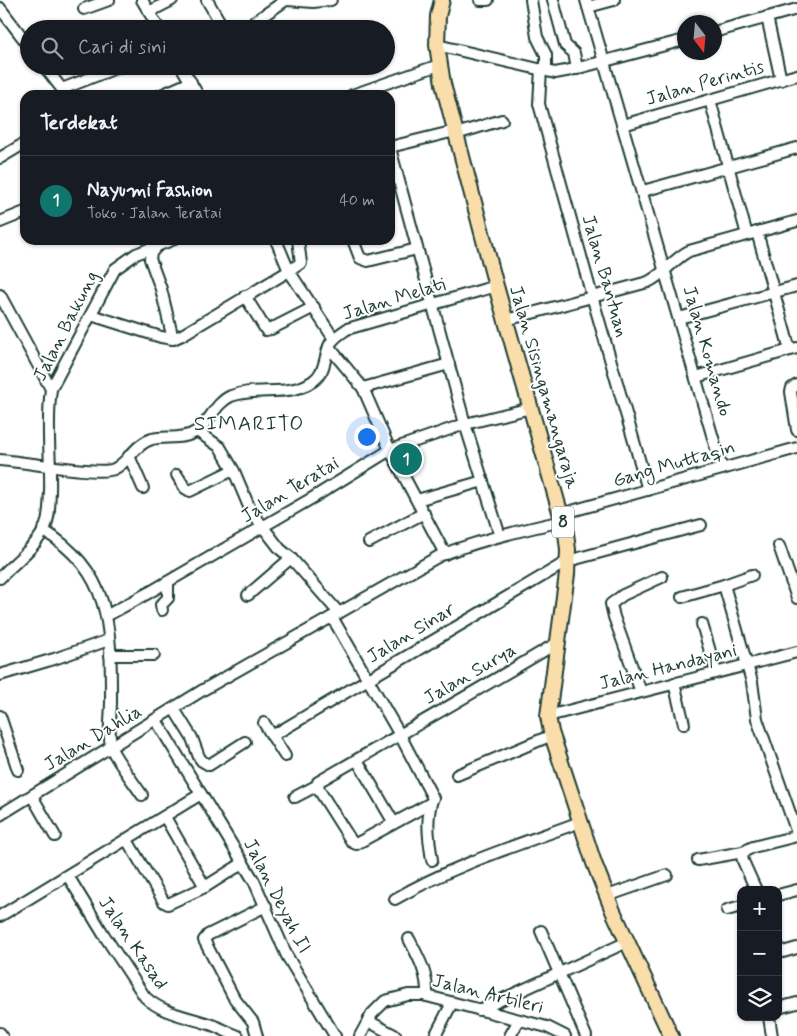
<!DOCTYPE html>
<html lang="id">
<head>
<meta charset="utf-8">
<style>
	:root { --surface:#171b24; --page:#242831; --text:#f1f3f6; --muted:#9ea1a6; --line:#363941; --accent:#0f766e }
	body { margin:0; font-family:Mynerve,sans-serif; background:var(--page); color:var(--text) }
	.controls { position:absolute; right:15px; bottom:15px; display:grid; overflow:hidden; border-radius:10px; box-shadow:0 1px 4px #0004 }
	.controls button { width:45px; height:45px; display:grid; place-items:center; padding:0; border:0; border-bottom:1px solid var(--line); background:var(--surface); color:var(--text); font:25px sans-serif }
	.compass { position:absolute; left:677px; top:15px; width:45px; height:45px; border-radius:50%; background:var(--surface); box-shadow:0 1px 4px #0004; rotate:164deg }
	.you { position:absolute; left:366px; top:436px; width:18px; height:18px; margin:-12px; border:4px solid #fff; border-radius:50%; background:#1a73e8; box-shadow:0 0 0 8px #1a73e833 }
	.badge { display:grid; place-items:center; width:32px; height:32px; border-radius:50%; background:var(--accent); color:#fff; font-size:16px; font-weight:700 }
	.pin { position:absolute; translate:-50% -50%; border:2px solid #fff; box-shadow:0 1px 5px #0006 }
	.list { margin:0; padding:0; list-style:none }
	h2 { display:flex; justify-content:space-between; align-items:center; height:65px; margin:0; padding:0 20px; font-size:21px }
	h2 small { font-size:16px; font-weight:400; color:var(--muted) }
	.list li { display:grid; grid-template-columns:32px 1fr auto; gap:15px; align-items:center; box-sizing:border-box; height:90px; padding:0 20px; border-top:1px solid var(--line) }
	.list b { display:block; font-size:19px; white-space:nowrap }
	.list p { margin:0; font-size:16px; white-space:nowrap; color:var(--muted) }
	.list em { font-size:16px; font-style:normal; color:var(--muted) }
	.icon { flex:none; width:28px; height:28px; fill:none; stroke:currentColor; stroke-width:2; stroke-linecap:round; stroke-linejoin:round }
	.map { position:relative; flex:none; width:797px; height:1036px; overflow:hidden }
	.search { position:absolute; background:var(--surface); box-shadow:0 1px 4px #0004; left:20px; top:20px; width:375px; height:55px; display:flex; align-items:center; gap:12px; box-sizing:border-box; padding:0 18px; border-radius:28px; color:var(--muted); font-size:19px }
	.panel { position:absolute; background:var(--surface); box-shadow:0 1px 4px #0004; left:20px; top:90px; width:375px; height:155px; border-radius:15px }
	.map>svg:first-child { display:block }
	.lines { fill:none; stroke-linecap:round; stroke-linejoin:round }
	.minor-casing { stroke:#1f3d34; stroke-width:14 }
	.highway-casing { stroke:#1f3d34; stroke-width:18 }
	.minor { stroke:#fff; stroke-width:10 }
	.highway { stroke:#f9deab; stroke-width:14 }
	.labels { text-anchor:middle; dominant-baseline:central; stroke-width:4; stroke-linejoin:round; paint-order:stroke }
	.shield { fill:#fff; stroke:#627771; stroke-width:1 }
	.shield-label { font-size:18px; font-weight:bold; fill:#1f3d34 }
	.street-label { font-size:19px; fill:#1f3d34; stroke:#fff }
	.quarter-label { font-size:21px; letter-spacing:1px; fill:#1f3d34; stroke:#fff }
</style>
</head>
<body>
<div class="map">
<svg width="797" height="1036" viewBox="0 0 797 1036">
	<rect width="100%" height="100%" fill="#fff"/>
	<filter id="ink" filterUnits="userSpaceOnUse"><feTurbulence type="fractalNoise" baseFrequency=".02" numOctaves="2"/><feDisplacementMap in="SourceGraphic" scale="10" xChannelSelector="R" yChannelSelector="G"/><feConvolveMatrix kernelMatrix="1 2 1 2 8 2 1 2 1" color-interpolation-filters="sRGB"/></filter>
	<g filter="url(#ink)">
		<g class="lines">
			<g class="minor-casing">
				<g id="minor">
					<path d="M 142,0 L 159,29"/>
					<path d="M 207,0 L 224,29"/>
					<path d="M 287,0 L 313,2 L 331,0"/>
					<path d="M 480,0 L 488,0"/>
					<path d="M 531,0 L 537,37 L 546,55 L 546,70"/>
					<path d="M 553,0 L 564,41 L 565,45 L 574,53 L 577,69"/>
					<path d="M 586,0 L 722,469"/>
					<path d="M 588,7 L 614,0"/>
					<path d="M 0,8 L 29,46"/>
					<path d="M 84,9 L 109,0"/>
					<path d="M 149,12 L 172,0"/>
					<path d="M 767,17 L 781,80"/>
					<path d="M 244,29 L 286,0"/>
					<path d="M 714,32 L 797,9"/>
					<path d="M 437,45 L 555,73 L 571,70 L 684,40"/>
					<path d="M 44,66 L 65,93"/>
					<path d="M 181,66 L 198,95"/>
					<path d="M 541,69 L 539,104 L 592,296 L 648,490"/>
					<path d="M 62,89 L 121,66"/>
					<path d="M 161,95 L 191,82"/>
					<path d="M 352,95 L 439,65"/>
					<path d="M 710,100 L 747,235"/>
					<path d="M 623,125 L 797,75"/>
					<path d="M 456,134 L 502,120"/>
					<path d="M 390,147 L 455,131"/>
					<path d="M 390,148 L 465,424 L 500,536"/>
					<path d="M 0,158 L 25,143"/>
					<path d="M 643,191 L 797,148"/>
					<path d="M 0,222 L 25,212"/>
					<path d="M 757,232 L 790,350"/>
					<path d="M 276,240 L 289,271 L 301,263 L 298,240"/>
					<path d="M 353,240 L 360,258 L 368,261 L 417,249"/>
					<path d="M 158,245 L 151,253 L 150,259 L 161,289 L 173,339"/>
					<path d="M 0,295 L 51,389"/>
					<path d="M 245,296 L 266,330 L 271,329 L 314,307"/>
					<path d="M 91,315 L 161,337 L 173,339 L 182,335 L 289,271 L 334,339"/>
					<path d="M 679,318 L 797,286"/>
					<path d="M 506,320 L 648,282 C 665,274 673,259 689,251 L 797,221"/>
					<path d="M 329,347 L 363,388 L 390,450 L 445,554"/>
					<path d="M 696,377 L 797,348"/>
					<path d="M 797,385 L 792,388 L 791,392 L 797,430"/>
					<path d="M 363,388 L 449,364"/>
					<path d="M 197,431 L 220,447 L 234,471 L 250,509 L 263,527 L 280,549 L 291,558 L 339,613"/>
					<path d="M 129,456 L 143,488"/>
					<path d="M 0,460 C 21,461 99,476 114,469 C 129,462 135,444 152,439 C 166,436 184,440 197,431 C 210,422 215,403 231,396 C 257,386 289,398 313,381 C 326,372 324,357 330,344 C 334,337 340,334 347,329 L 496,286"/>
					<path d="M 177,475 L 185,488 L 190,491 L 233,470"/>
					<path d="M 417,500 L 483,481"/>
					<path d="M 561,514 L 797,448"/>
					<path d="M 43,530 C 112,573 111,627 111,701 C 111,715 108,732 111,747 C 112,754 136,786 142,795"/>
					<path d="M 369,542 L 424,513"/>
					<path d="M 779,546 L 797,598"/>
					<path d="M 0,578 C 14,562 34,549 44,530 C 50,518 49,505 50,492 C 51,458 46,423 51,389 L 115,269 L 136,254 L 172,240"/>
					<path d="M 724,585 L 752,575"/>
					<path d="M 248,595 L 291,558"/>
					<path d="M 682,597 L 724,585 L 752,682 L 757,719 L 797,833"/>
					<path d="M 162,610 L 161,605 L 168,598 L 168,582"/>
					<path d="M 106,616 L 150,592 L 314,497 L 390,450 L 465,424 L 531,408"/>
					<path d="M 332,617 L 400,735 L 433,798 L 431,803 L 356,844 L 352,842 L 319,790 L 318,782 C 398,736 478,690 557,643"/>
					<path d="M 702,624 L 716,672"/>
					<path d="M 110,655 L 154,655"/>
					<path d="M 0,675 L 54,659 L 109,640"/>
					<path d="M 674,683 L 684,724"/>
					<path d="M 641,692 L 614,617 L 611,604 L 623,595 L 662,577"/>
					<path d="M 174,709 L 192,738 L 199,757 L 202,761 L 209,765 L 245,742"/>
					<path d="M 0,716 L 18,770"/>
					<path d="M 548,716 L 797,652"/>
					<path d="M 156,720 L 254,881 L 287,956 L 335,1036"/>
					<path d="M 264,723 L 285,756"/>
					<path d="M 272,736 L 568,561 L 701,525"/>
					<path d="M 357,760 L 394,823"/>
					<path d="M 457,775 L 552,735"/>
					<path d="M 32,796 L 55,836"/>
					<path d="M 295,797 L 318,785"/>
					<path d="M 431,803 C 426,823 429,840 432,860"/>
					<path d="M 0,815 L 203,690 L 441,555 C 480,540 521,530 563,521"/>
					<path d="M 165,817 L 205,887"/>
					<path d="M 127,840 L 164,902 L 168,904 L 205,887 L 243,863"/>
					<path d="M 743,852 L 742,856 L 743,861 L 756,890"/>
					<path d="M 698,860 L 743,852 L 753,847 L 797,836"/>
					<path d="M 68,876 L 104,935 L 145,997 C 162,1013 184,1016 206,1023 C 217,1026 227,1032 238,1036"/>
					<path d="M 778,895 L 797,890"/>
					<path d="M 607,896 L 667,875"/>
					<path d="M 395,899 C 453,865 518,845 580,822"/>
					<path d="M 727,910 L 741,906"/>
					<path d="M 0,916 L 201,794"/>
					<path d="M 541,931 L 586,1036"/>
					<path d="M 409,939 C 419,958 428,974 427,996"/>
					<path d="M 778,946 L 781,951 L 783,952 L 797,948"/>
					<path d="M 778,1008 L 797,1003"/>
					<path d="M 479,1010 L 627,942"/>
					<path d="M 769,1017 L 772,1036"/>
					<path d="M 368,1021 L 396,1036"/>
					<path d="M 0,1033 L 2,1036"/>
					<path d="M 257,1036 L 253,1022 L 234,998 L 204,940 L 208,935 L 266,906"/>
					<path d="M 360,1036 L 372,1014 L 385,1001 L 408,995 L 423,995 L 547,1027 L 565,1036"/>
					<path d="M 435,1036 L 452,1003"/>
					<path d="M 510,1036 L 519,1020"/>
				</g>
			</g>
			<g class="highway-casing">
				<path id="highway" d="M 442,0 L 438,16 L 437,45 L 443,84 L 496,286 L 566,533 L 568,550 L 567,574 L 548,716 L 551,732 L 594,863 L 613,911 L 671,1036"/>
			</g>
			<use href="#minor" class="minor"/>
			<use href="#highway" class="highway"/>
		</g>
	</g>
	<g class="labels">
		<rect class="shield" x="552" y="506.5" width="22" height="31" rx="4"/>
		<g class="shield-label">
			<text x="563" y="522">8</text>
		</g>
		<g class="street-label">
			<text transform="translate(705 83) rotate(-16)">Jalan Perintis</text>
			<text transform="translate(605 276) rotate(74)">Jalan Bantuan</text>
			<text transform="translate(394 299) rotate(-17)">Jalan Melati</text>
			<text transform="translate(66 326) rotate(-63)">Jalan Bakung</text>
			<text transform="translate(707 351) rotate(74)">Jalan Komando</text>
			<text transform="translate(544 387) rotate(74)">Jalan Sisingamangaraja</text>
			<text transform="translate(674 464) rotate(-16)">Gang Muttaqin</text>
			<text transform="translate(290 490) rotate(-31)">Jalan Teratai</text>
			<text transform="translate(411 633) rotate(-31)">Jalan Sinar</text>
			<text transform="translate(668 667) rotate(-14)">Jalan Handayani</text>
			<text transform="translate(470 674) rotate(-30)">Jalan Surya</text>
			<text transform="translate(93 738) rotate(-31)">Jalan Dahlia</text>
			<text transform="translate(277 896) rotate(63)">Jalan Deyah II</text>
			<text transform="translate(133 943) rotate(56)">Jalan Kasad</text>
			<text transform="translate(488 994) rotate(14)">Jalan Artileri</text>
		</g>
		<g class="quarter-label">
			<text x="249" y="424">SIMARITO</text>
		</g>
	</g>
</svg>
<div class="controls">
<button>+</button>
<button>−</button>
<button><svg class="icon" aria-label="layers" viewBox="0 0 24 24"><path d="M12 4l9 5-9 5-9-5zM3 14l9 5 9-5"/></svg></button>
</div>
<svg class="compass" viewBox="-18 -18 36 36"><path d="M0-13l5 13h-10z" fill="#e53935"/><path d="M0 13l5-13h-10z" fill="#9ea1a6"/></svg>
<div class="you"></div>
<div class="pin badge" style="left:406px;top:459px">1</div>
<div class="search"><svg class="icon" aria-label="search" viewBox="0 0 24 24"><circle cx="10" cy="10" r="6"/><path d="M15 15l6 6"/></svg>Cari di sini</div>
<section class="panel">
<h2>Terdekat<small></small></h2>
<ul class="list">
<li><span class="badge">1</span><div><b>Nayumi Fashion</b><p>Toko · Jalan Teratai</p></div><em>40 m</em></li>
</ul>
</section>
</div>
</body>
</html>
